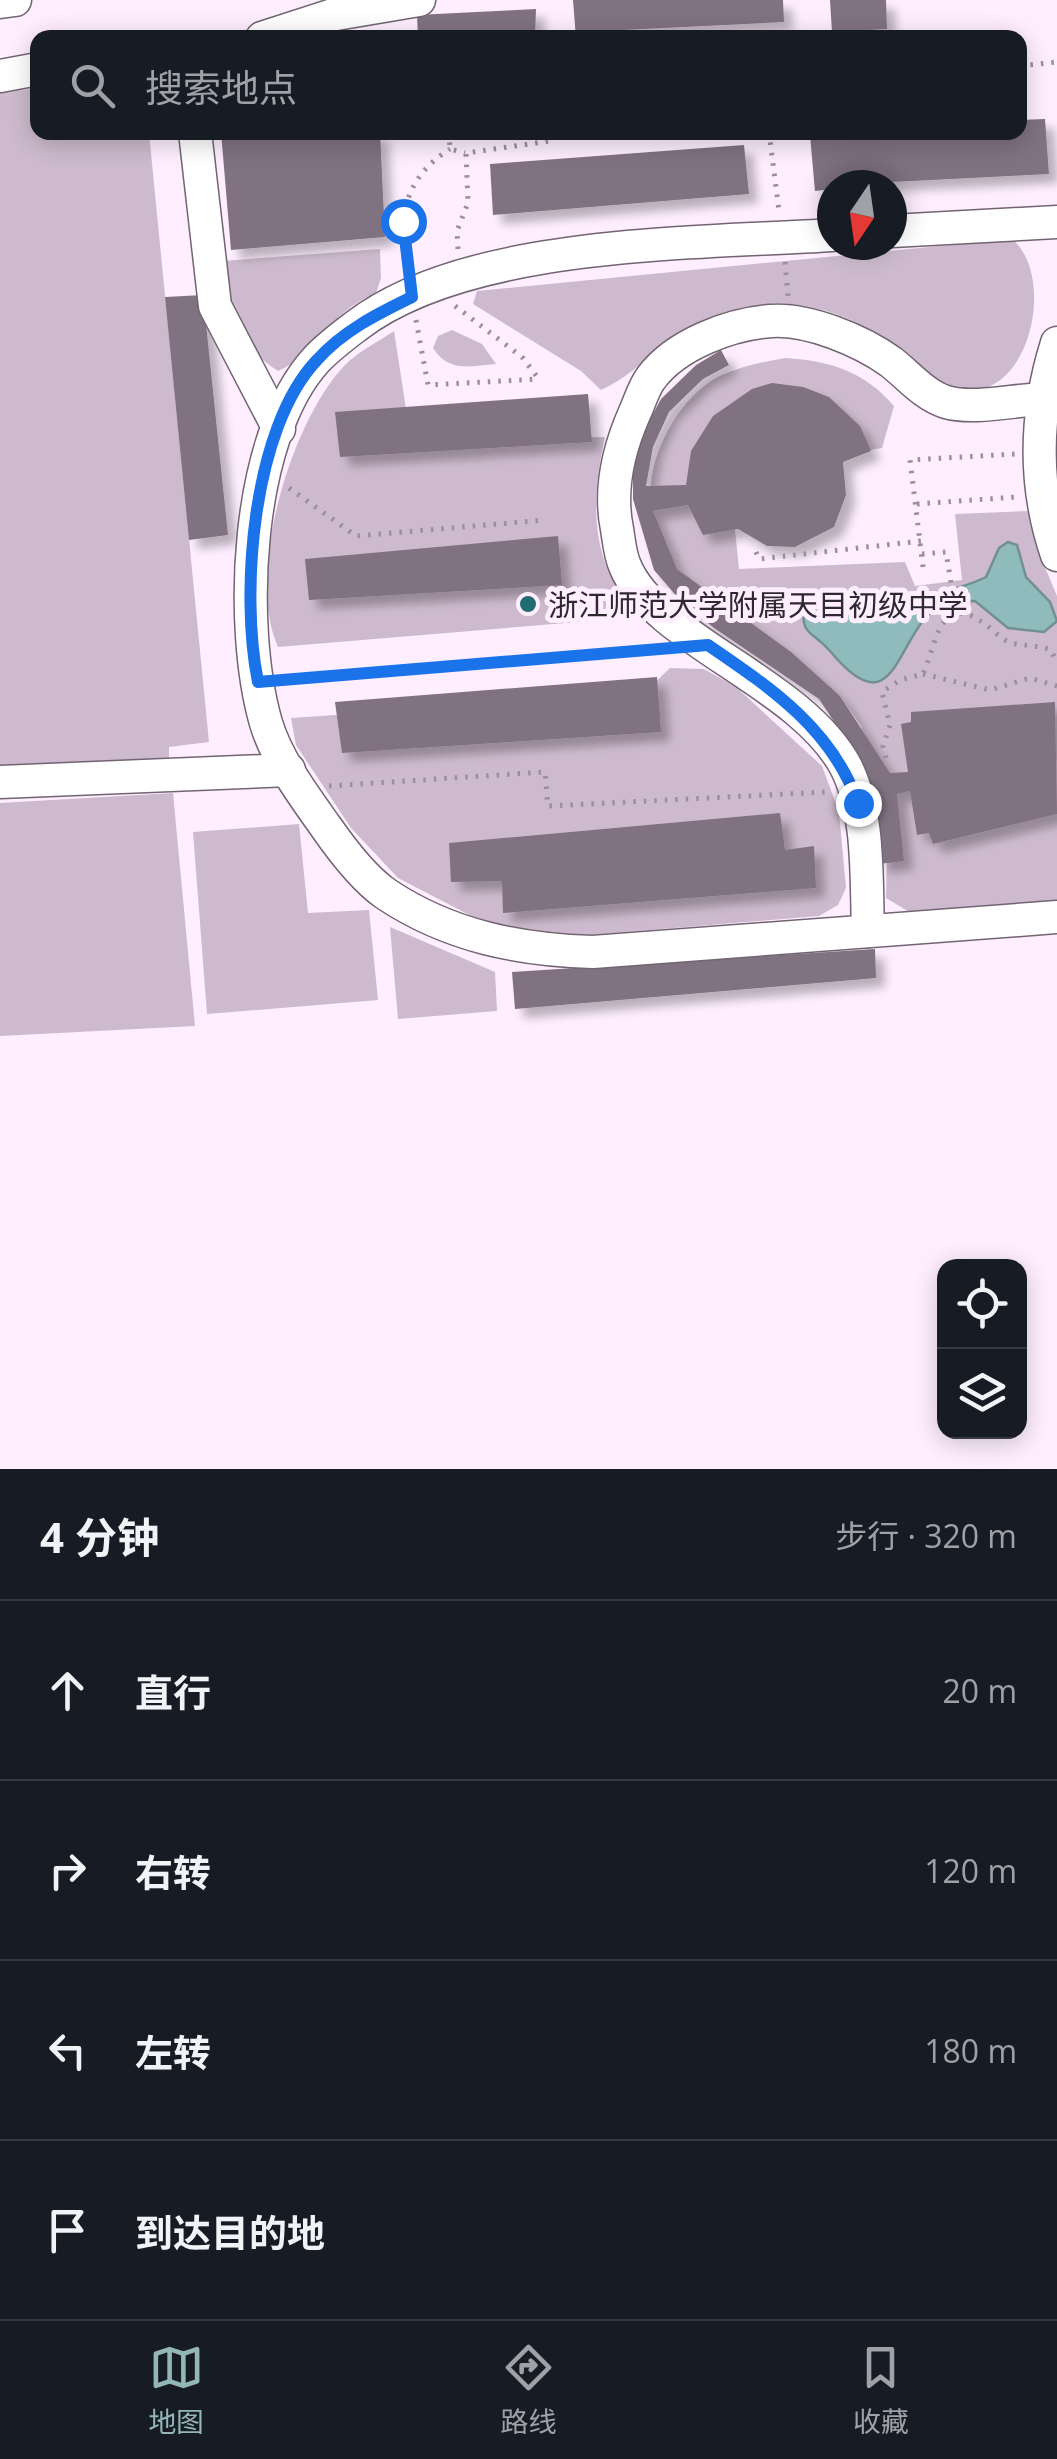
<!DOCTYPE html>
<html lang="zh">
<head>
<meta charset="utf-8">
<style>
	:root { --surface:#171b24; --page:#20242c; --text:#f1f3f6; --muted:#9ea1a6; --line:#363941; --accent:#93b6b9 }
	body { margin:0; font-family:"Open Sans","Noto Sans SC",sans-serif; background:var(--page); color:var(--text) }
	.controls { position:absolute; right:30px; bottom:30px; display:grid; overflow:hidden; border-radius:20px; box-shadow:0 5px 25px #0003 }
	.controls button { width:90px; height:90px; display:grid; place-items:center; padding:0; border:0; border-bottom:2px solid var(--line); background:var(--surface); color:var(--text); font:50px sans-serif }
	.compass { position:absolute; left:817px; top:170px; width:90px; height:90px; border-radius:50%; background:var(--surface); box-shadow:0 5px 25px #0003; rotate:193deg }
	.stop { position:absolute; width:30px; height:30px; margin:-22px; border:8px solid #1a73e8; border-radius:50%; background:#fff }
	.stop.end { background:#1a73e8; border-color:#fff; box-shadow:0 2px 10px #0008 }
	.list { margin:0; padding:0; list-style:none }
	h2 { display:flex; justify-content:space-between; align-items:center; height:130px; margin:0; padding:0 40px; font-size:42px }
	h2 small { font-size:32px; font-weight:400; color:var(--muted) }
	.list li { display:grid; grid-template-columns:65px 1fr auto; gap:30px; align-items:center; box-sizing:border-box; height:180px; padding:0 40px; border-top:2px solid var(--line) }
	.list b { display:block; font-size:38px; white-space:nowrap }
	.list em { font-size:32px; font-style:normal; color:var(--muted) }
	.icon { flex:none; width:55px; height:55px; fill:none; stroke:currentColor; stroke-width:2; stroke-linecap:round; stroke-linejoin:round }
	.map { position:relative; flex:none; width:1057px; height:1469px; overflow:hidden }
	.search { position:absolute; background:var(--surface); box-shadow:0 5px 25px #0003; left:30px; right:30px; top:30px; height:110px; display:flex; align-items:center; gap:25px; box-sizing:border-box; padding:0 35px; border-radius:20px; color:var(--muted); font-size:38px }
	.sheet { height:850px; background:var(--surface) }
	nav { display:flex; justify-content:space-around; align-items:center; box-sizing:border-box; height:140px; border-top:2px solid var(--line); background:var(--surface); font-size:28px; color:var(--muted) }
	nav a { display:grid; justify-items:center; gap:5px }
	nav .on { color:var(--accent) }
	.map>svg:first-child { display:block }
	.green { fill:#cdbace }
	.water { fill:#8fbbbc; stroke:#728f92; stroke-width:2.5 }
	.building { fill:#807281; filter:url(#shadow) }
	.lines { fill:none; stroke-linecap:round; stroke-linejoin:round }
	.minor-casing { stroke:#726473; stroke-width:35 }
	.path { stroke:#9b8f9c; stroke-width:5; stroke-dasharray:2.5 8; stroke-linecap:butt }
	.minor { stroke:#fff; stroke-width:32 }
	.route { stroke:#1a73e8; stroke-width:12 }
	.poi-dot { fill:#206c6e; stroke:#feeeff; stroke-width:4 }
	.labels { text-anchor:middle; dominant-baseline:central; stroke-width:10; stroke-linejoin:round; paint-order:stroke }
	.poi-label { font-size:30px; fill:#2e282f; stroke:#feeeff; text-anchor:start }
</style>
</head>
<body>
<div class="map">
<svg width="1057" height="1469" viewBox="0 0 1057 1469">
	<defs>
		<filter id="shadow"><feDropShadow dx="9" dy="9" stdDeviation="5" flood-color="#0004"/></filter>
	</defs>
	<rect width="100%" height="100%" fill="#feeeff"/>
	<g class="green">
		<path d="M 37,88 L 38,132 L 149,133 L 209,742 L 169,747 L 169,766 L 0,772 L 0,93 Z"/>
		<path d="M 1012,239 C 1057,276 1031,405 956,390 C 930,385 919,367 901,351 C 866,322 822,304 776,303 C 756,303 682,336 663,348 C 641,362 626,379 601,390 L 581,371 L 473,304 L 477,291 Z"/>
		<path d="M 380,249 L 381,278 L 376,293 C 325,314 319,353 278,371 C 241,349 226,304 222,261 Z"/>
		<path d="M 452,330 L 482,344 L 496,364 C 470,366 449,373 433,348 L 438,336 Z"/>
		<path d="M 394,331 L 411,441 L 605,437 C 595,483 590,528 609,573 C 615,585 624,595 630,608 L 626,618 L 278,647 C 245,574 291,422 344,366 C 357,352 378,342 394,331 Z"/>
		<path d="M 786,358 C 830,361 864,371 894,406 L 882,448 L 745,471 L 732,501 L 739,569 L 905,562 L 915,586 L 962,580 L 955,514 L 1029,511 L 1036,546 L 1057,596 L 1057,904 L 911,913 L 886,898 L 888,800 L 861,726 L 840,696 L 677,569 C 666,549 653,527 651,504 C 646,460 675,405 711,381 C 732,368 762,362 786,358 Z"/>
		<path d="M 670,668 L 704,669 L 736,687 L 822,766 L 839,812 L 846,888 L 838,905 L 819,916 L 578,936 L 546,935 L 479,920 L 398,878 L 351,828 L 296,745 L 291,718 L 643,694 Z"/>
		<path d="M 173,793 L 195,1026 L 0,1036 L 0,803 Z"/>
		<path d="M 299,824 L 308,913 L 369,910 L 378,1000 L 207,1014 L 193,832 Z"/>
		<path d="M 390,927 L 495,972 L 497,1011 L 398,1019 Z"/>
	</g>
	<path class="water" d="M 1008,542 L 1017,545 L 1026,577 L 1050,602 L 1057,621 L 1044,632 L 1008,628 L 975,601 C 957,601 938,603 925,618 C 894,656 889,722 830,651 C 812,629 800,639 804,601 C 827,575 850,601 877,601 C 906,601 960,590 986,577 L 999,548 Z"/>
	<g class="building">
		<path d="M 573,0 L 783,0 L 784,22 L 623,30 L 623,38 L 576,38 Z"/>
		<path d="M 830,0 L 886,0 L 887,29 L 832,32 Z"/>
		<path d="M 536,9 L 535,38 L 418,38 L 417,15 Z"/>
		<path d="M 1045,119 L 1049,174 L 832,185 L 832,189 L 815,191 L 810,135 L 1020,132 L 1020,120 Z"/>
		<path d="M 221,132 L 380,132 L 385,237 L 231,250 Z"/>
		<path d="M 744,145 L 749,194 L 493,215 L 490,164 Z"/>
		<path d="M 203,295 L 228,535 L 189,540 L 165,297 Z"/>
		<path d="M 721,350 L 729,365 L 703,379 L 669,412 L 653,447 L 646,486 L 686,485 L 691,451 L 713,416 L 752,389 L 772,383 L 803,387 L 829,397 L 860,426 L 871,451 L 843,462 L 846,495 L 834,527 L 795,547 L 767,546 L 738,529 L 703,535 L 688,505 L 653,511 L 677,569 L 791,652 L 840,696 L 890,773 L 908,772 L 901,724 L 911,722 L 911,712 L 1055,702 L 1057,814 L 933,844 L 929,833 L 917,835 L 910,791 L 897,794 L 904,861 L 879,864 L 866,770 L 819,699 L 714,628 L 679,599 L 654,570 L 633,499 L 633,468 L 643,432 L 661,399 L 696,365 Z"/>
		<path d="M 588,394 L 592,442 L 340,457 L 335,412 Z"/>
		<path d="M 558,536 L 562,585 L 309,600 L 305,559 Z"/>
		<path d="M 657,677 L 661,732 L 342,753 L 335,702 Z"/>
		<path d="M 780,813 L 785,850 L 814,846 L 816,888 L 503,913 L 502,881 L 451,882 L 449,843 Z"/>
		<path d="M 875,949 L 876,978 L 515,1009 L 512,972 Z"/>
	</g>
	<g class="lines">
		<g class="minor-casing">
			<g id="minor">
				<path d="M 0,2 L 15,0"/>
				<path d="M 262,38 L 336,14 L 419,0"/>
				<path d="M 0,76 L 38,69"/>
				<path d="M 195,132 L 215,306 L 279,429"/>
				<path d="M 892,231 L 1057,222"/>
				<path d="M 832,235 C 695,244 468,240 356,326 C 343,336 327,348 316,360 C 245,438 238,626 266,723 C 277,760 304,796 326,827 C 342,850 363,878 386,894 C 449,936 519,950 593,952 L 1057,917"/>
				<path d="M 1057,343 C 1035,413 1033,485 1057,555"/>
				<path d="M 0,782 L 289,770"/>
				<path d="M 868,931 C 866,879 870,815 846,767 C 801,682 656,641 625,566 C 620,555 619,541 617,529 C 609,490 619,448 635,412 C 640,401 644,387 651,378 C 676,344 731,324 771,321 C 808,318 862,341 891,362 C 909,376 924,395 946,402 C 973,410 1015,400 1043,399"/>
			</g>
		</g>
		<g class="path">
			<path d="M 1020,66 L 1057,62"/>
			<path d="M 449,132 L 450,149 L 465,153"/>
			<path d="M 769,132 L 779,211"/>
			<path d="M 458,249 L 457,231 L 468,203 L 466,153 L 550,141 L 549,132"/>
			<path d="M 785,262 L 788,296"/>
			<path d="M 406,270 C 397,218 404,178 450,149"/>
			<path d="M 455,306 L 522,357 L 539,379"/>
			<path d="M 416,320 L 428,385 L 539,379"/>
			<path d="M 289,488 L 356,536 L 545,520"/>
			<path d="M 917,504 L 1016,497"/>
			<path d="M 756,552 L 759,559 L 921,541"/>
			<path d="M 922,554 L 946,552 L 956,613"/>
			<path d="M 923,567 L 910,460 L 1015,454"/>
			<path d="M 923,674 L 990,690 L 1030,678 L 1057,686"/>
			<path d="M 282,680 L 660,649"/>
			<path d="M 886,758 L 883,746 L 890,725 L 882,692 L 900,680 L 923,674 C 935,650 938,594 979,620 C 990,626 1000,640 1012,643 C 1025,646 1037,645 1051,650 L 1057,663"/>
			<path d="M 329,786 L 545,772 L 548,806 L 826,792"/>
		</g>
		<use href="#minor" class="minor"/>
	</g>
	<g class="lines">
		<path class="route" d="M 403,221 L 412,297 C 377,314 343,331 317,360 C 252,428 240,594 258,682 L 708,645 C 771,688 832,729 858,803"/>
	</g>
	<circle class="poi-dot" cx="528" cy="604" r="10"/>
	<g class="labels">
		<g class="poi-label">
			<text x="548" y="604">浙江师范大学附属天目初级中学</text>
		</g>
	</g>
</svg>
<div class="controls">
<button><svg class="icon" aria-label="locate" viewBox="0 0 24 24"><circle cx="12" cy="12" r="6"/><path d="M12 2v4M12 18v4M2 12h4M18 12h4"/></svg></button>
<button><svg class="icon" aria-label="layers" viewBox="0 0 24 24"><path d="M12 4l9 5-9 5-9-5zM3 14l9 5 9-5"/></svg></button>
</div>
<svg class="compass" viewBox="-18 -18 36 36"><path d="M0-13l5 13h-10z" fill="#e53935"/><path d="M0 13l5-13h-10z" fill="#9ea1a6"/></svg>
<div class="stop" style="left:403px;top:221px"></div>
<div class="stop end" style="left:858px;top:803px"></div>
<div class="search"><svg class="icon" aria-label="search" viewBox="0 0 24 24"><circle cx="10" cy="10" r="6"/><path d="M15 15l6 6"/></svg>搜索地点</div>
</div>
<section class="sheet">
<h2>4 分钟<small>步行 · 320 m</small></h2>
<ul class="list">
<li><svg class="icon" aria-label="ahead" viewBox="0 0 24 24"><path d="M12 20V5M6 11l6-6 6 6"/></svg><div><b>直行</b></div><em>20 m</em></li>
<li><svg class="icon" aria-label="right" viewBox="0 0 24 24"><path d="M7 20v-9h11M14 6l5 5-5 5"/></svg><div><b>右转</b></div><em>120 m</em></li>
<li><svg class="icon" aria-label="left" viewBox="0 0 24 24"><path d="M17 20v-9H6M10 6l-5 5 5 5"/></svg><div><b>左转</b></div><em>180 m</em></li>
<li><svg class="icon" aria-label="arrive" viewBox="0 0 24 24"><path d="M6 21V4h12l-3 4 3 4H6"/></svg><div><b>到达目的地</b></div></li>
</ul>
</section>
<nav>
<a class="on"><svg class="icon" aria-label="map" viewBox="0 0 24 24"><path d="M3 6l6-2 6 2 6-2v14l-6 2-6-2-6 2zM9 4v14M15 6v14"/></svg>地图</a>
<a><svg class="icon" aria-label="directions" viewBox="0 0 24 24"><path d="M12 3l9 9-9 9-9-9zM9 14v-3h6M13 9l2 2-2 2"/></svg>路线</a>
<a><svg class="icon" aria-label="saved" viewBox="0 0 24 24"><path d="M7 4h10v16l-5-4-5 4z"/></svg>收藏</a>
</nav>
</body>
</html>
